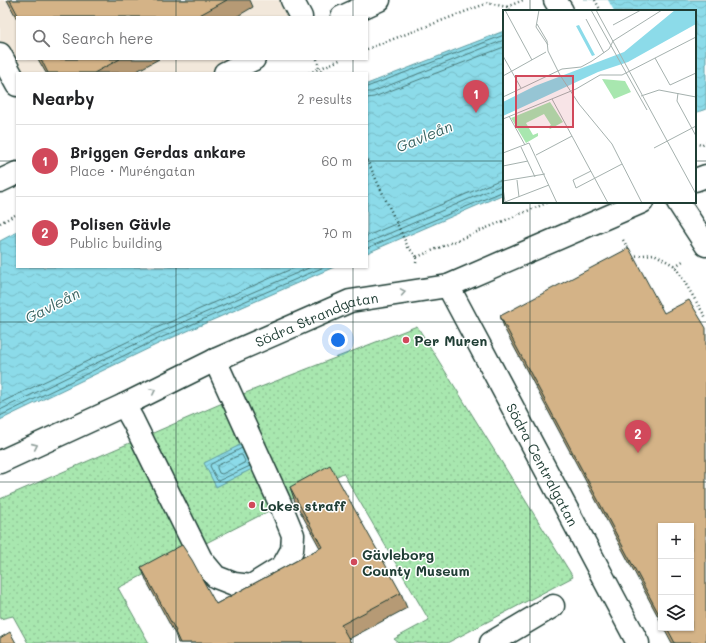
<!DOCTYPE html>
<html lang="en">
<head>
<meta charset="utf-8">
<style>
	:root { --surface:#fff; --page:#f2f2f2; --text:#202124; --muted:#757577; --line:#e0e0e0; --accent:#d1495b }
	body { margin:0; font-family:Mali,sans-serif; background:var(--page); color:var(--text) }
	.controls { position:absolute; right:12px; bottom:12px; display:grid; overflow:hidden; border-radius:0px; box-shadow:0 1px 3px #0004 }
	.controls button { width:36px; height:36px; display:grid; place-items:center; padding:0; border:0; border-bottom:1px solid var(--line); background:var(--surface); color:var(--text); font:20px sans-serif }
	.you { position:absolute; left:338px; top:340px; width:14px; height:14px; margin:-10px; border:3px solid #fff; border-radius:50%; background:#1a73e8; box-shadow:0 0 0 6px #1a73e833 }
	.badge { display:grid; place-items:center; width:26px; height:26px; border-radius:50%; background:var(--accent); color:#fff; font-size:13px; font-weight:700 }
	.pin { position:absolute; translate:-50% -33px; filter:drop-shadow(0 1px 2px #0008) }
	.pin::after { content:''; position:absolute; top:21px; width:14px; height:12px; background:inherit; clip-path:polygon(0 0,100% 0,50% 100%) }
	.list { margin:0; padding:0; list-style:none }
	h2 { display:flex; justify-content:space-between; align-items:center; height:52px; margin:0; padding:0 16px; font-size:17px }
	h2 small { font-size:13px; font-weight:400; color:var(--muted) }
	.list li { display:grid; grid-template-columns:26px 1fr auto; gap:12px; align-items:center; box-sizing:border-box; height:72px; padding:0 16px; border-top:1px solid var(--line) }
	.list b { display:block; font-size:15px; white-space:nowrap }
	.list p { margin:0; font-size:13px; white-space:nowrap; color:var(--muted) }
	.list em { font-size:13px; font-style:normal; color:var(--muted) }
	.icon { flex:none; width:22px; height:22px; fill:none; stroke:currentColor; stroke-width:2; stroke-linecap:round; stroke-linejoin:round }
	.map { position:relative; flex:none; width:706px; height:643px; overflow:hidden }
	.search { position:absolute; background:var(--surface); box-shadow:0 1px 3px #0004; left:16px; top:16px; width:352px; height:44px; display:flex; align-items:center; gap:10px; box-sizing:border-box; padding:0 14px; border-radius:0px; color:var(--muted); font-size:15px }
	.panel { position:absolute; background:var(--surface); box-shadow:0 1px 3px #0004; left:16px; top:72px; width:352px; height:196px; border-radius:0px }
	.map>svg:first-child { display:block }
	.built { fill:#f2e8db }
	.park { fill:url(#park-dots); stroke:#649272 }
	.water { fill:url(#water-waves); stroke:#609ca1 }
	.pier { fill:#fff }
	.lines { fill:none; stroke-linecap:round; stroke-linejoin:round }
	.shore { stroke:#4b7c7c; stroke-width:1 }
	.minor-casing { stroke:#1f3d34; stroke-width:25 }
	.path { stroke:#1f3d34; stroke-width:2.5; stroke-dasharray:1 3; stroke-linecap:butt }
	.minor { stroke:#fff; stroke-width:22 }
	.wall { fill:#b69a74; stroke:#1f3d34 }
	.building { fill:#d4b387; stroke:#1f3d34 }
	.oneway { stroke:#8f9e9a }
	.grid { fill:none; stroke:#1f3d34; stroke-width:1; stroke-opacity:0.55 }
	.poi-dot { fill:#d1495b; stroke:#fff; stroke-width:1.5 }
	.labels { text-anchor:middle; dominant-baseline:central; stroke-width:3; stroke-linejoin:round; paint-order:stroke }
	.street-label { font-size:14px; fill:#1f3d34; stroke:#fff }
	.poi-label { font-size:14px; font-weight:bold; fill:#1f3d34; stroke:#fff; text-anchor:start }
	.water-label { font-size:15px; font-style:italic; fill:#3a6461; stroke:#fff }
	.inset-road { fill:none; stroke:#a5b1ae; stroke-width:1 }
	.view { fill:#d1495b; fill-opacity:0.15; stroke:#d1495b; stroke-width:2 }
	.inset-edge { fill:none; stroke:#1f3d34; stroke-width:2 }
</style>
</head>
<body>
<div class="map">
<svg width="706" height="643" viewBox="0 0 706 643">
	<defs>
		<pattern id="park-dots" width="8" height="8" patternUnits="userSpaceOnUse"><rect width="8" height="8" fill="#a8e7af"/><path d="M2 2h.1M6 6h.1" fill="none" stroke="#90c797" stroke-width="1.8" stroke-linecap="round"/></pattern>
		<pattern id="water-waves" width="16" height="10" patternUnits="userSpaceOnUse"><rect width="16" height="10" fill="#8cdbe9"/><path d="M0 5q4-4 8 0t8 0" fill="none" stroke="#78bdc8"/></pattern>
	</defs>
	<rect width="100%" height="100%" fill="#fff"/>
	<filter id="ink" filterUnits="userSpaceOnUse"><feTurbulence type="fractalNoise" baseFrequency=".025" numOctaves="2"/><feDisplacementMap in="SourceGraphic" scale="8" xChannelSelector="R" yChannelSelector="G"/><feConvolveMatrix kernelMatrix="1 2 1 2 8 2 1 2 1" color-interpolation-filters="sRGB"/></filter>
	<g filter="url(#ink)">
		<path class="built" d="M 0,0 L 292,0 L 301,17 L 17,17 L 17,59 L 254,59 L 225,73 L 17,73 L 0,54 Z"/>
		<path class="park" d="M 417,326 L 573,577 L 447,643 L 399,643 L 394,639 L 429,620 L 343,473 L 118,588 L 149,643 L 28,643 L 13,616 L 0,619 L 0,499 L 248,392 Z"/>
		<g class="water">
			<path d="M 584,0 L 706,0 L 706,109 L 695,113 L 695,11 L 555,11 Z"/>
			<path d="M 504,31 L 504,194 L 367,253 L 367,84 Z"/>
			<path d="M 17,232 L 17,267 L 334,267 L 160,343 L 0,420 L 0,241 Z"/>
			<path d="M 246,442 L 258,466 L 216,487 L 204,463 Z"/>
		</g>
		<path class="pier" d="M 578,0 L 608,0 L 614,11 L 553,11 L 555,9 Z"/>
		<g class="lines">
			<g class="shore">
				<path d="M 367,87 L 504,35"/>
				<path d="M 367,92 L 372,92 L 504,40"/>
				<path d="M 367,98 L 374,97 L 504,47"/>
				<path d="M 367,236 L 497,181 L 504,180"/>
				<path d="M 367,243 L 499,186 L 504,186"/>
				<path d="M 367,248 L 504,191"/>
				<path d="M 0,403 L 154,329 L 296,267"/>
				<path d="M 0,410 L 156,334 L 311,267"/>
				<path d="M 0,416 L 158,339 L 324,267"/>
				<path d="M 242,448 L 211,464 L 210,466 L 217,480 L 218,481 L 250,466"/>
				<path d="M 240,455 L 242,455 L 245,461 L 244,463 L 222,474 L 219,473 L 217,468 L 217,466 Z"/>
			</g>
			<g class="minor-casing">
				<g id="minor">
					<path d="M 292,0 L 301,17"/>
					<path d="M 555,0 L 562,11"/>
					<path d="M 342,17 L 379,0"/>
					<path d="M 0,54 L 17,85"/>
					<path d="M 225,73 L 254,59"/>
					<path d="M 695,180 L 706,176"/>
					<path d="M 0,181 L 17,173"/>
					<path d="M 678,202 L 706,245"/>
					<path id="s1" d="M 448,286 L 638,643"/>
					<path d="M 124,405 L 133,421 L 201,559 L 216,577 L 234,584 L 251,586 L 283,566 L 292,550 L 293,535 L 279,501 L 215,360"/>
					<path id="s2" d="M 0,462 L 124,405 L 215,360 L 350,301 L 448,286 L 642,202"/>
					<path d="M 491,643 L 553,606"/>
				</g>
			</g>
			<g class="path">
				<path d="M 595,0 L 601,11"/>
				<path d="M 507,7 L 523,0"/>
				<path d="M 367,49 L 488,3 L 507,7 L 511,11"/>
				<path d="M 317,59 L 319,68 L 323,73"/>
				<path d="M 309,73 L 342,59"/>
				<path d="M 695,143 L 701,145 L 706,142"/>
				<path d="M 367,160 L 408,247 L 417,257"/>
				<path d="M 0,223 L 17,214"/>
				<path d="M 623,240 L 629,250"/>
				<path d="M 632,256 L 654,254 L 675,266 L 706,318"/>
				<path d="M 417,257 L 549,202"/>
				<path d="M 416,263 L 417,257"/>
				<path d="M 675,266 L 683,261"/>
			</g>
			<use href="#minor" class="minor"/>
		</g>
		<g class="wall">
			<path d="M 7,0 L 250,0 L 253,7 L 236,17 L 17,17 L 17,19 Z"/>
			<path d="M 38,59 L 159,59 L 133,73 L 46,73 Z"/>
			<path d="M 664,313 L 706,643 L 672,643 L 664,628 L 691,628 L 661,526 L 661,622 L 505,330 L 500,316 Z"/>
			<path d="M 290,487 L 401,593 L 407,608 L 349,639 L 351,643 L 178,643 L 175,634 L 147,582 L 141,567 L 216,604 L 320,548 L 295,502 Z"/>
		</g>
		<g class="building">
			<path d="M 10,0 L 227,0 L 196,17 L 19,17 Z"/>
			<path d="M 41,59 L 120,59 L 94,73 L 48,73 Z"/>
			<path d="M 629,248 L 664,313 L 689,300 L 706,328 L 706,643 L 675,643 L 667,628 L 691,628 L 691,526 L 661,526 L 661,618 L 500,316 Z"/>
			<path d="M 330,465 L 401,593 L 341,625 L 351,643 L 180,643 L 175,632 L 176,631 L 141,567 L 182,545 L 192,560 L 216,604 L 322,547 L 290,487 Z"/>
			<path d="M 10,632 L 16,643 L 0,643 L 0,638 Z"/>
		</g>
		<defs><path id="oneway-chevron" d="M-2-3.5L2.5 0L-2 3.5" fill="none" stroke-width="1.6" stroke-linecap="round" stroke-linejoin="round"/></defs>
		<g class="oneway">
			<use href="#oneway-chevron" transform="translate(403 292) rotate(-10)"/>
			<use href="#oneway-chevron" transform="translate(153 391) rotate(-27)"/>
			<use href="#oneway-chevron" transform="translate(35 446) rotate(-24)"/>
		</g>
	</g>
	<path class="grid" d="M 176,0 L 176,17M 353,0 L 353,17M 530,0 L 530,11M 176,59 L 176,73M 353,59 L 353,73M 0,161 L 17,161M 367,161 L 504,161M 695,161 L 706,161M 530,202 L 530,643M 176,267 L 176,643M 353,267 L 353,643M 0,322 L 706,322M 0,482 L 706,482"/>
	<g class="poi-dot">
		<circle cx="406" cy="340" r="4"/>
		<circle cx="252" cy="505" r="4"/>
		<circle cx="354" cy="562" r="4"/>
	</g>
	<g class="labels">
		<g class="street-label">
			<text stroke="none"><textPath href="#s2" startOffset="348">Södra Strandgatan</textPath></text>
			<text stroke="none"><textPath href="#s1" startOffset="202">Södra Centralgatan</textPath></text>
		</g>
		<g class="poi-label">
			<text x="414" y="340">Per Muren</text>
			<text x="260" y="505">Lokes straff</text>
			<text x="362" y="554">Gävleborg<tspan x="362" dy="16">County Museum</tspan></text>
		</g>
		<g class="water-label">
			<text transform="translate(424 136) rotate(-22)">Gavleån</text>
			<text transform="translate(52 305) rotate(-27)">Gavleån</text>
		</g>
	</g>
	<g transform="translate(503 10)">
		<rect width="193" height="193" fill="#fff"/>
		<path d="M 99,69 L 122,71 L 128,82 L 111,89 Z" fill="#a8e7af"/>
		<path d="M 47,92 L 60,112 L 47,119 L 45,117 L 48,115 L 41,104 L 23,113 L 30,125 L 35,123 L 35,126 L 23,133 L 8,108 Z" fill="#a8e7af"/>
		<path d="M 172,0 L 193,0 L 193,14 L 125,52 L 95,62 L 0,106 L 0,92 L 32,76 L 121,42 ZM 76,15 L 92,45 L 89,46 L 73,16 Z" fill="#8cdbe9"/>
		<path class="inset-road" d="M 2,0 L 29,50M 36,0 L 33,17 L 45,35M 88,0 L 144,100M 93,0 L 193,184M 83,9 L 101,43M 34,14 L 44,31 L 45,41 L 57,65 L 76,94 L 109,134 L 139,193M 110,15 L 138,0M 0,46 L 18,78M 152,48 L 167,75M 0,66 L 43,42M 167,75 L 193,63M 175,83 L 174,91 L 193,126M 138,86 L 156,80 L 193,87M 0,87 L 59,59 L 78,57 L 89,51 L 106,39 L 110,31 L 159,0M 49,89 L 105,193M 6,106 L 22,135M 0,109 L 73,79 L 97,65 L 119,65 L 193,27M 18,137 L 32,167M 151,138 L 193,116M 0,143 L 26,133 L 54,193M 33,145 L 69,126M 0,156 L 25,151M 88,161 L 70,170 L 73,178 L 119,154M 14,170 L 16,187M 0,171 L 42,164M 0,178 L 2,192 L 46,175"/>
		<path class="view" d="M 13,66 L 70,66 L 70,117 L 13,117 Z"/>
		<rect width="193" height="193" class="inset-edge"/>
	</g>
</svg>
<div class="controls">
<button>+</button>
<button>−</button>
<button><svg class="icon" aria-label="layers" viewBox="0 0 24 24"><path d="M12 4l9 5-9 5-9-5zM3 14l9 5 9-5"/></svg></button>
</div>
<div class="you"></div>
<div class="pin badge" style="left:476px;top:113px">1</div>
<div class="pin badge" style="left:638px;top:453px">2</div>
<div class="search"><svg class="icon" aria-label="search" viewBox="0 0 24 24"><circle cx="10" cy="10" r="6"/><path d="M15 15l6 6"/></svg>Search here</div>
<section class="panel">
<h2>Nearby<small>2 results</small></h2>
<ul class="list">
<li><span class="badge">1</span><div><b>Briggen Gerdas ankare</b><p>Place · Muréngatan</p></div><em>60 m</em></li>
<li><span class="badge">2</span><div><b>Polisen Gävle</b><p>Public building</p></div><em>70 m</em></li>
</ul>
</section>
</div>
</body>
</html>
